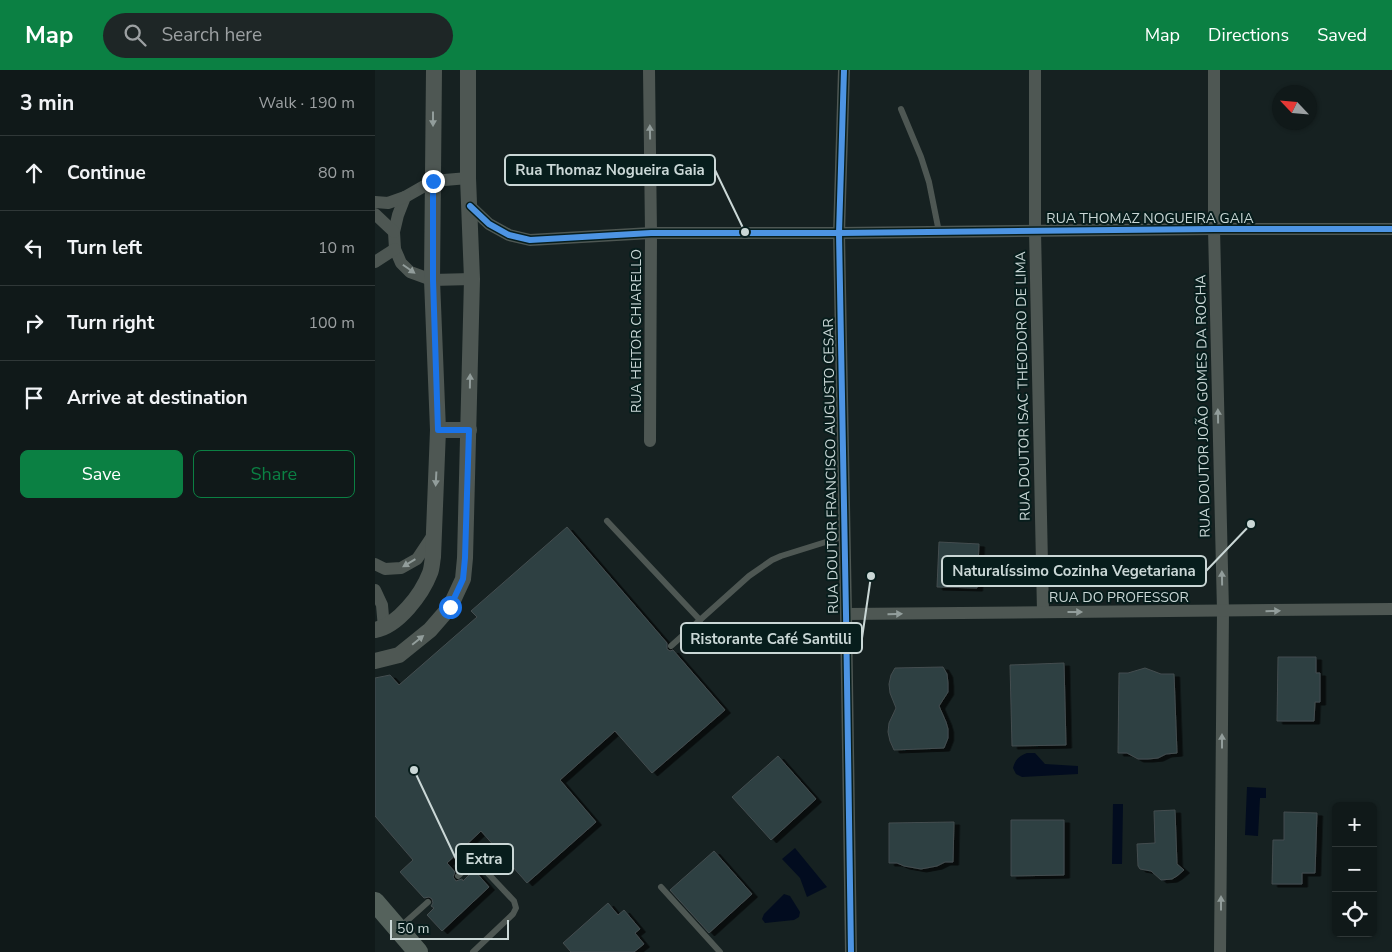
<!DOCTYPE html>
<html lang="en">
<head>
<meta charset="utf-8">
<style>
	:root { --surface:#101919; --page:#1e2626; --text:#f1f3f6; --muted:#9ca0a2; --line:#303838; --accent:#0b8043 }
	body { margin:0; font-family:"Nunito Sans",sans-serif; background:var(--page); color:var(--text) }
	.controls { position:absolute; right:15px; bottom:15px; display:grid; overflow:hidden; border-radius:8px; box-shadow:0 1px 4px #0004 }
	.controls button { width:45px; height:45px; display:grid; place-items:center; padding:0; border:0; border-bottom:1px solid var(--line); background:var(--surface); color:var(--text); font:25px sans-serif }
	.compass { position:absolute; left:897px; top:15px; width:45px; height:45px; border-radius:50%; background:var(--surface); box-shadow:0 1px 4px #0004; rotate:296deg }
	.scale { position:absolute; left:15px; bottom:12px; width:119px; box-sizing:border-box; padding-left:5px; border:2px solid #cad7d6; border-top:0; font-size:14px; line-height:18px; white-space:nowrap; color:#cad7d6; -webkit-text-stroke:4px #071d1c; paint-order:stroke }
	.stop { position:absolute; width:15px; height:15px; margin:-11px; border:4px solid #1a73e8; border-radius:50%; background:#fff }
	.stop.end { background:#1a73e8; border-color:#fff; box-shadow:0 1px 5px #0008 }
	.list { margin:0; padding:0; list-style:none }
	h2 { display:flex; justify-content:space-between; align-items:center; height:65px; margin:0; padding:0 20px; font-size:21px }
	h2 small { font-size:16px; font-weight:400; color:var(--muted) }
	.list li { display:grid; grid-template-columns:32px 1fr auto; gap:15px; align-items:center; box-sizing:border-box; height:75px; padding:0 20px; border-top:1px solid var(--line) }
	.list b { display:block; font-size:19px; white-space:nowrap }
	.list em { font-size:16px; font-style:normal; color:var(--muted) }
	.actions { display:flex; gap:10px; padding:15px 20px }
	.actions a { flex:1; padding:11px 0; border:1px solid var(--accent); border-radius:8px; text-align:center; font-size:18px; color:var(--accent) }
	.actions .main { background:var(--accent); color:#fff }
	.icon { flex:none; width:28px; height:28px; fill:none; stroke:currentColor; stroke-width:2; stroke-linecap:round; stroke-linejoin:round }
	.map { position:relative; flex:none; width:1017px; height:882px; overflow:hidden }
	header { display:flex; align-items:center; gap:30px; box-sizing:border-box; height:70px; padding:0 25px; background:var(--accent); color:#fff }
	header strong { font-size:24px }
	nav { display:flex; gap:28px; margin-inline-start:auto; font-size:18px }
	.search { width:350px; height:45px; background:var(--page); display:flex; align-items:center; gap:12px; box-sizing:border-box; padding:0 18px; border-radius:28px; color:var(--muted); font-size:19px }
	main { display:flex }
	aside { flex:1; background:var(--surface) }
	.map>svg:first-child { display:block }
	.water { fill:#020c1f }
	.building { fill:#2d3f42; stroke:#444d4f; filter:url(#shadow) }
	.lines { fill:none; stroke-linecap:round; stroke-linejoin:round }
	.service { stroke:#4e5753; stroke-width:6 }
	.minor { stroke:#4e5753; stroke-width:12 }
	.tertiary { stroke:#4e5753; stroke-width:16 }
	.primary { stroke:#55625c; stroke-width:20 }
	.cycleway-casing { stroke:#071d1c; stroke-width:9 }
	.cycleway { stroke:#4d94e3; stroke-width:6 }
	.oneway { fill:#929d9b }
	.route { stroke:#1a73e8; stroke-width:6 }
	.labels { text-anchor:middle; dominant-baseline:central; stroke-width:4; stroke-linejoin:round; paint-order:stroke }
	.street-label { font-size:14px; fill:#cad7d6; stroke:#071d1c }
	.leader { fill:none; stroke:#cad7d6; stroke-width:2 }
	.callout-dot { fill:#cad7d6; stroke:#071d1c; stroke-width:2 }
	.callout { fill:#071d1c; stroke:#cad7d6; stroke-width:2 }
	.callout-label { font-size:15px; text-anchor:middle; font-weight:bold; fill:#cad7d6 }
</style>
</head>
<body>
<header>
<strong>Map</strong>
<div class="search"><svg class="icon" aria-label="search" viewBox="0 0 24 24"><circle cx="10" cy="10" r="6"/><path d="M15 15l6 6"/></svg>Search here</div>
<nav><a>Map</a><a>Directions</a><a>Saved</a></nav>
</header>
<main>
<aside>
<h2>3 min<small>Walk · 190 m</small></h2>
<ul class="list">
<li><svg class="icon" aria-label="ahead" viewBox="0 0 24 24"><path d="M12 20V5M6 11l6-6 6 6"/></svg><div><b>Continue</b></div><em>80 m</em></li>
<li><svg class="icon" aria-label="left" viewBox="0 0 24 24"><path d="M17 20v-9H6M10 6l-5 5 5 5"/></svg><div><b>Turn left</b></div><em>10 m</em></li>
<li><svg class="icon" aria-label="right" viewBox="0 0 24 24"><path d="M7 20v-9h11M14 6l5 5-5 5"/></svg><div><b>Turn right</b></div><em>100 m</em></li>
<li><svg class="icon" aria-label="arrive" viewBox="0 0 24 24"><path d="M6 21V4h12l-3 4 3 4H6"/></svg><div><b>Arrive at destination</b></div></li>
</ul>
<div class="actions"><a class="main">Save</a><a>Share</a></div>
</aside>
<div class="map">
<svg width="1017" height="882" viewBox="0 0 1017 882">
	<defs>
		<filter id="shadow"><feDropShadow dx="5.5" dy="3" stdDeviation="0" flood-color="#0009"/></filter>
	</defs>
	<rect width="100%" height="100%" fill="#162121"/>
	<g class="water">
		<path d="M 652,683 L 660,683 L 670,694 L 703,696 L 703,704 L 647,707 L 641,704 L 638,698 C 640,690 644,686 652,683 Z"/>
		<path d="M 872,717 L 891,718 L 891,728 L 885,728 L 883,766 L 870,765 Z"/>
		<path d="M 738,734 L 748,734 L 747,794 L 737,794 Z"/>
		<path d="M 420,778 L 452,817 L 432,827 L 425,808 L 407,789 Z"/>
		<path d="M 409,824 L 415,826 L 425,842 L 424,847 L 419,850 L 390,853 L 387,849 L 389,844 Z"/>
	</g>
	<g class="building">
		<path d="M 192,457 L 292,573 L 292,579 L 295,581 L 298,580 L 350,640 L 277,703 L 240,661 L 185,710 L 221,752 L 152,813 L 106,761 L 72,793 L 80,802 L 78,807 L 81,811 L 87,809 L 88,811 L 99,800 L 114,817 L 67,861 L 52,845 L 59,838 L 56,836 L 58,833 L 57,829 L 54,827 L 49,828 L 25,802 L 38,790 L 0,746 L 0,608 L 15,605 L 24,615 L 102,547 L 96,541 Z"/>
		<path d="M 564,472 L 604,474 L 602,518 L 562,517 Z"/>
		<path d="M 903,587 L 941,587 L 941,603 L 945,603 L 945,632 L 940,632 L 939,651 L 902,651 Z"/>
		<path d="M 689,593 L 691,675 L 637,676 L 635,595 Z"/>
		<path d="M 568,597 L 572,604 L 573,613 L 573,622 L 564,636 L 571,652 L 573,659 L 573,668 L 569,678 L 519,680 L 515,671 L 513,662 L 514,653 L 521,638 L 515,623 L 514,614 L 516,605 L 520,598 Z"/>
		<path d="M 770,598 L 786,604 L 799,604 L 802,683 L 791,684 L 783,688 L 773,689 L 763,689 L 752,683 L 743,683 L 744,603 L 753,603 Z"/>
		<path d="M 403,686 L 441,729 L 396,770 L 357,727 Z"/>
		<path d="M 800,740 L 802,794 L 809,800 L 802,806 L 797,809 L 786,810 L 776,801 L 765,799 L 763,796 L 762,774 L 780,773 L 779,741 Z"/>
		<path d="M 909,742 L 942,743 L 940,803 L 927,803 L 927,814 L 897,814 L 898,770 L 909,770 Z"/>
		<path d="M 636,750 L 689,750 L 689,805 L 636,806 Z"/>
		<path d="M 579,752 L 578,792 L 570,792 L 562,796 L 546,799 L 529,796 L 522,793 L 514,793 L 514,753 Z"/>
		<path d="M 339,781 L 377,824 L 334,863 L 295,820 Z"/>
		<path d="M 233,833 L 243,845 L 249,840 L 265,859 L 260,863 L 269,874 L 259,882 L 196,882 L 188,873 Z"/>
	</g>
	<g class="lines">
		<g class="service">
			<path d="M 526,39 L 546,87 L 554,112 L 564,162"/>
			<path d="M 232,451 L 325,550"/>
			<path d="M 296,576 L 374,506 L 397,490 L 406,486 L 470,466"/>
			<path d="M 83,806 L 96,794 L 101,793 L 106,796 L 139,831 L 141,838 L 138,844 L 98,882"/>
			<path d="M 286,817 L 345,882"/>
			<path d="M 24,858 L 53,832"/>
		</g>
		<g class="minor">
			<path d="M 274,0 L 276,163 L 275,371"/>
			<path d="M 469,0 L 464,163 L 471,544 L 476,882"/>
			<path d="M 660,0 L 660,161 L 668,542"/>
			<path d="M 839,0 L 839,159 L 848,541 L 845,882"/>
			<path d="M 93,108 L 58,111 L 30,127 L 23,145 L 19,162 L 20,179 L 26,193 L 35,202 L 57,210 L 97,209"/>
			<path d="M 0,132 L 13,133 L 30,127"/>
			<path d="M 95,136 L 114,154 L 134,165 L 155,170 L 276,163 L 464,163 L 839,159 L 1017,159"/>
			<path d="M 0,144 L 19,162"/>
			<path d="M 0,192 L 20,179"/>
			<path d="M 0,494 L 10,499 L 26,498 L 42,489 L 58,465"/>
			<path d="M 0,520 L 7,535 L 9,558"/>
			<path d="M 471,544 L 1017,539"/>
		</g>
		<g class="tertiary">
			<path d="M 63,360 L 94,360"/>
			<path d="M 0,560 C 23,556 47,524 55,503 C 57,498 57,492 58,487 L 63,360 L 57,210 L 59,0"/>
			<path d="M 0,591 L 24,585 L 55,560 L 75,537 L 88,509 L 90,488 L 97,209 L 93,108 L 93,0"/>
		</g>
		<path class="primary" d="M 0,832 L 43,882"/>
		<g class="cycleway-casing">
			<g id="cycleway">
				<path d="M 469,0 L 464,163 L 471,544 L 476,882"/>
				<path d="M 95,136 L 114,154 L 134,165 L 155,170 L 276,163 L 464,163 L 839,159 L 1017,159"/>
			</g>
		</g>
		<use href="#cycleway" class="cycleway"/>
	</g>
	<defs><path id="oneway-solid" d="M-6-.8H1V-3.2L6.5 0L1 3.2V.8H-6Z" transform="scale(1.25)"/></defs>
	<g class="oneway">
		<use href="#oneway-solid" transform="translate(58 49) rotate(90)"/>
		<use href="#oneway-solid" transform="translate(275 62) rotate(-91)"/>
		<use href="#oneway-solid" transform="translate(34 199) rotate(35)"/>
		<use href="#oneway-solid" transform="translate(95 311) rotate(-89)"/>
		<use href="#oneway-solid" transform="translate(843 346) rotate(-91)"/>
		<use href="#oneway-solid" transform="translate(61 409) rotate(93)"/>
		<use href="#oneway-solid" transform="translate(34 493) rotate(149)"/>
		<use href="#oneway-solid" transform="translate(847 508) rotate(-91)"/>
		<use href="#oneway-solid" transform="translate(898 541) rotate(-1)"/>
		<use href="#oneway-solid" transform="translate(700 542)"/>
		<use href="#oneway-solid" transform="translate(520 544) rotate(-1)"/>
		<use href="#oneway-solid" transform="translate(43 570) rotate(-39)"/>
		<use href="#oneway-solid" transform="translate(847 671) rotate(-90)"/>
		<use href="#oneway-solid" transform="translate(846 833) rotate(-90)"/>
	</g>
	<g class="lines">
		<path class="route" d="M 58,111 L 58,210 L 63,360 L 94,360 L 90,488 L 88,509 L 75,537"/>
	</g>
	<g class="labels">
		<g class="street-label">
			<text x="775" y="148">RUA THOMAZ NOGUEIRA GAIA</text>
			<text transform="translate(261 261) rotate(-90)">RUA HEITOR CHIARELLO</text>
			<text transform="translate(648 316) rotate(-91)">RUA DOUTOR ISAC THEODORO DE LIMA</text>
			<text transform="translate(828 336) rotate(-91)">RUA DOUTOR JOÃO GOMES DA ROCHA</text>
			<text transform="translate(456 396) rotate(-91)">RUA DOUTOR FRANCISCO AUGUSTO CESAR</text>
			<text x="744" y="527">RUA DO PROFESSOR</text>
		</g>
	</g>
	<path class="leader" d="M370 162L340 100M876 454L831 501M496 506L487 568M39 700L81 789"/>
	<g class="callout-dot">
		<circle cx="370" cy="162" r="5"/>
		<circle cx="876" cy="454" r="5"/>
		<circle cx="496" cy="506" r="5"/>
		<circle cx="39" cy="700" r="5"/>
	</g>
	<g class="callout">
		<rect x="130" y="85" width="210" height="30" rx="5"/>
		<rect x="567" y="486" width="264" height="30" rx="5"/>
		<rect x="306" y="553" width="181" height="30" rx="5"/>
		<rect x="81" y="774" width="57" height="30" rx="5"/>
	</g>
	<g class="callout-label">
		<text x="235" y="105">Rua Thomaz Nogueira Gaia</text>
		<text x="699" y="506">Naturalíssimo Cozinha Vegetariana</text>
		<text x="396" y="574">Ristorante Café Santilli</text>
		<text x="109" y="794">Extra</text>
	</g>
</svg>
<div class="controls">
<button>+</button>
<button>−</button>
<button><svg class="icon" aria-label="locate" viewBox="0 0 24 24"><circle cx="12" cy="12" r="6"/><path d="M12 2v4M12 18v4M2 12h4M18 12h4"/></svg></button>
</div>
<svg class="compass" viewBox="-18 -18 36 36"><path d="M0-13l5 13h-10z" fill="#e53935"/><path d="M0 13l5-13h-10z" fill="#9ca0a2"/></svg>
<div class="scale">50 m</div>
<div class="stop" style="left:75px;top:537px"></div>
<div class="stop end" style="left:58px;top:111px"></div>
</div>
</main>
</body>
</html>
